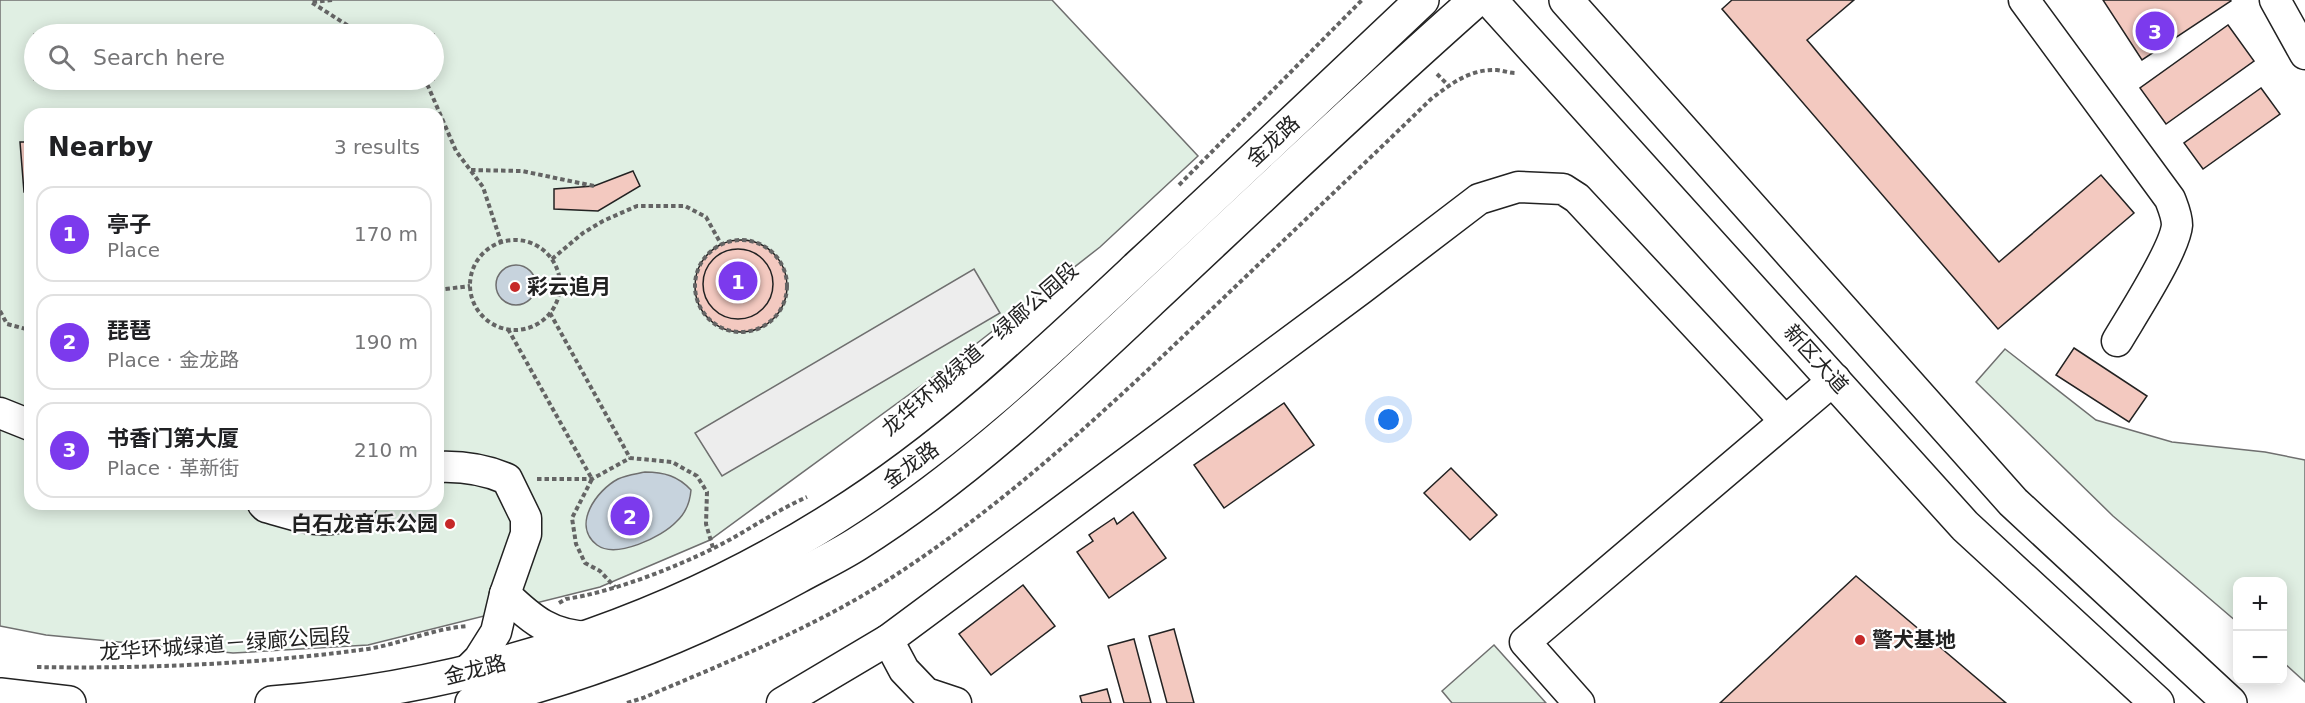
<!DOCTYPE html>
<html lang="en">
<head>
<meta charset="utf-8">
<style>
	:root { --surface:#fff; --page:#f2f2f2; --text:#202124; --muted:#757577; --line:#e0e0e0; --accent:#7c3aed }
	body { margin:0; font-family:"DejaVu Sans","Noto Sans SC",sans-serif; background:var(--page); color:var(--text) }
	.controls { position:absolute; right:18px; bottom:18px; display:grid; overflow:hidden; border-radius:12px; box-shadow:0 3px 15px #0003 }
	.controls button { width:54px; height:54px; display:grid; place-items:center; padding:0; border:0; border-bottom:2px solid var(--line); background:var(--surface); color:var(--text); font:30px sans-serif }
	.you { position:absolute; left:1389px; top:420px; width:21px; height:21px; margin:-15px; border:4px solid #fff; border-radius:50%; background:#1a73e8; box-shadow:0 0 0 9px #1a73e833 }
	.badge { display:grid; place-items:center; width:39px; height:39px; border-radius:50%; background:var(--accent); color:#fff; font-size:20px; font-weight:700 }
	.pin { position:absolute; translate:-50% -50%; border:3px solid #fff; box-shadow:0 2px 6px #0006 }
	.list { margin:0; padding:0; list-style:none }
	h2 { display:flex; justify-content:space-between; align-items:center; height:78px; margin:0; padding:0 24px; font-size:26px }
	h2 small { font-size:20px; font-weight:400; color:var(--muted) }
	.list li { display:grid; grid-template-columns:39px 1fr auto; gap:18px; align-items:center; box-sizing:border-box; height:96px; margin:0 12px 12px; padding:0 12px; border:2px solid var(--line); border-radius:18px }
	.list b { display:block; font-size:22px; white-space:nowrap }
	.list p { margin:0; font-size:20px; white-space:nowrap; color:var(--muted) }
	.list em { font-size:20px; font-style:normal; color:var(--muted) }
	.icon { flex:none; width:33px; height:33px; fill:none; stroke:currentColor; stroke-width:2; stroke-linecap:round; stroke-linejoin:round }
	.map { position:relative; flex:none; width:2305px; height:703px; overflow:hidden }
	.search { position:absolute; background:var(--surface); box-shadow:0 3px 15px #0003; left:24px; top:24px; width:420px; height:66px; display:flex; align-items:center; gap:15px; box-sizing:border-box; padding:0 21px; border-radius:33px; color:var(--muted); font-size:22px }
	.panel { position:absolute; background:var(--surface); box-shadow:0 3px 15px #0003; left:24px; top:108px; width:420px; height:402px; border-radius:18px }
	.map>svg:first-child { display:block }
	.green { fill:#e0efe3; stroke:#6f6f6f; stroke-width:1.5; fill-rule:evenodd }
	.parking { fill:#ededed; stroke:#6f6f6f; stroke-width:1.5 }
	.water { fill:#c7d3dd; stroke:#6f6f6f; stroke-width:1.5 }
	.building { fill:#f3c9c0; stroke:#222; stroke-width:1.5 }
	.lines { fill:none; stroke-linecap:round; stroke-linejoin:round }
	.minor-casing { stroke:#222; stroke-width:33 }
	.major-casing { stroke:#222; stroke-width:36 }
	.path { stroke:#646464; stroke-width:4; stroke-dasharray:4.5 3; stroke-linecap:butt }
	.minor { stroke:#fff; stroke-width:30 }
	.major { stroke:#fff; stroke-width:33 }
	.poi-dot { fill:#c62828; stroke:#fff; stroke-width:2 }
	.labels { text-anchor:middle; dominant-baseline:central; stroke-width:4.5; stroke-linejoin:round; paint-order:stroke }
	.street-label { font-size:21px; fill:#222; stroke:#fff }
	.poi-label { font-size:21px; font-weight:bold; fill:#222; stroke:#fff; text-anchor:start }
</style>
</head>
<body>
<div class="map">
<svg width="2305" height="703" viewBox="0 0 2305 703">
	<rect width="100%" height="100%" fill="#fff"/>
	<g class="green">
		<path d="M 0,0 L 1052,0 L 1198,156 L 1100,247 L 944,369 L 710,540 L 600,587 L 368,645 L 233,653 L 46,635 L 0,626 ZM 34,34 L 434,34 L 434,80 L 34,80 ZM 30,114 L 438,114 L 438,504 L 30,504 Z"/>
		<path d="M 2005,349 L 2096,420 L 2172,442 L 2265,452 L 2305,460 L 2305,682 L 2283,662 L 2282,582 L 2238,582 L 2237,622 L 2113,516 L 1976,382 Z"/>
		<path d="M 1494,645 L 1546,703 L 1452,703 L 1442,691 Z"/>
	</g>
	<path class="parking" d="M 974,269 L 1000,313 L 722,476 L 695,433 Z"/>
	<g class="water">
		<circle cx="516" cy="285" r="20"/>
		<path d="M 645,472 C 664,472 678,476 691,490 C 690,502 685,514 676,522 C 662,537 616,559 597,545 C 571,525 597,490 618,479 C 626,475 636,474 645,472 Z"/>
	</g>
	<g class="building">
		<path d="M 1732,0 L 1854,0 L 1807,40 L 1999,262 L 2101,175 L 2134,213 L 1998,329 L 1722,9 Z"/>
		<path d="M 2103,0 L 2230,0 L 2231,1 L 2142,60 Z"/>
		<path d="M 2228,25 L 2254,61 L 2166,124 L 2140,88 Z"/>
		<path d="M 2261,88 L 2280,114 L 2203,169 L 2184,143 Z"/>
		<path d="M 20,142 L 30,142 L 30,196 L 24,192 Z"/>
		<path d="M 633,171 L 640,186 L 598,211 L 554,209 L 554,189 L 594,186 Z"/>
		<circle cx="741" cy="286" r="46"/>
		<circle cx="738" cy="284" r="35"/>
		<path d="M 2074,348 L 2147,396 L 2129,422 L 2056,375 Z"/>
		<path d="M 1284,403 L 1314,445 L 1224,508 L 1194,465 Z"/>
		<path d="M 1451,468 L 1497,515 L 1470,540 L 1424,493 Z"/>
		<path d="M 1133,512 L 1166,558 L 1109,598 L 1077,552 L 1093,541 L 1089,535 L 1114,518 L 1117,524 Z"/>
		<path d="M 1856,576 L 2006,703 L 1720,703 Z"/>
		<path d="M 1023,585 L 1055,626 L 991,675 L 959,634 Z"/>
		<path d="M 1174,629 L 1194,703 L 1167,703 L 1149,636 Z"/>
		<path d="M 1134,639 L 1151,703 L 1124,703 L 1108,646 Z"/>
		<path d="M 1107,689 L 1111,703 L 1082,703 L 1080,696 Z"/>
	</g>
	<g class="lines">
		<g class="minor-casing">
			<g id="minor">
				<path d="M 2024,0 L 2170,199 C 2173,207 2177,216 2177,225 C 2175,250 2131,317 2117,341"/>
				<path d="M 2275,0 L 2305,54"/>
				<path d="M 0,413 L 30,425"/>
				<path d="M 438,467 C 462,466 484,469 507,479 L 526,518 L 526,534 L 505,594 L 496,632 L 479,659 L 464,674"/>
				<path d="M 263,504 L 266,507 C 299,516 334,531 362,504"/>
				<path d="M 505,594 C 532,620 551,636 590,637"/>
				<path d="M 888,640 L 904,670 L 926,693 L 956,703"/>
				<path d="M 782,703 L 888,640 L 1361,289 L 1479,199 L 1518,187 L 1563,189 L 1577,198 L 1785,421"/>
				<path d="M 1579,703 L 1525,642 L 1835,379"/>
			</g>
		</g>
		<g class="major-casing">
			<g id="major">
				<path d="M 1490,0 L 1965,526 L 2157,703"/>
				<path d="M 1566,0 L 2013,502 L 2230,703"/>
				<path d="M 0,695 L 69,703"/>
				<path d="M 272,703 C 472,687 665,625 834,518 C 947,447 1042,357 1139,266 C 1234,178 1328,89 1422,0"/>
				<path d="M 472,703 C 585,676 695,633 797,577 C 817,566 838,556 857,544 C 965,476 1058,388 1150,301 C 1258,200 1365,98 1476,0"/>
			</g>
		</g>
		<g class="path">
			<path d="M 332,0 L 311,2 L 361,34"/>
			<path d="M 1437,74 L 1449,86"/>
			<path d="M 421,80 L 428,86 L 456,151 L 483,187 L 501,242"/>
			<path d="M 471,170 L 522,171 L 594,186"/>
			<path d="M 1179,185 L 1362,0"/>
			<circle cx="741" cy="286" r="46"/>
			<circle cx="515" cy="285" r="45"/>
			<path d="M 552,259 L 583,233 L 603,221 L 637,206 L 685,206 L 706,217 L 721,244"/>
			<path d="M 438,290 L 470,286"/>
			<path d="M 0,311 L 7,324 L 30,330"/>
			<path d="M 550,313 L 630,458 L 672,462 L 697,476 L 707,492 L 706,524 L 713,548"/>
			<path d="M 508,329 L 592,479 L 572,518 L 576,544 L 585,563 L 600,571 L 615,587"/>
			<path d="M 537,479 L 592,479 L 630,458"/>
			<path d="M 559,603 L 566,599 C 612,592 672,569 714,548 C 746,532 775,511 807,497"/>
			<path d="M 37,667 C 142,669 256,664 360,650 C 396,646 430,629 467,626"/>
			<path d="M 627,703 L 643,698 C 727,662 814,628 891,578 C 1009,502 1113,404 1214,307 C 1286,238 1359,169 1431,99 C 1452,83 1470,69 1497,70 C 1504,71 1510,73 1516,73"/>
		</g>
		<use href="#minor" class="minor"/>
		<use href="#major" class="major"/>
	</g>
	<g class="poi-dot">
		<circle cx="515" cy="287" r="6"/>
		<circle cx="450" cy="524" r="6"/>
		<circle cx="1860" cy="640" r="6"/>
	</g>
	<g class="labels">
		<g class="street-label">
			<text transform="translate(1273 141) rotate(-43)">金龙路</text>
			<text transform="translate(980 349) rotate(-41)">龙华环城绿道－绿廊公园段</text>
			<text transform="translate(1816 359) rotate(48)">新区大道</text>
			<text transform="translate(911 465) rotate(-36)">金龙路</text>
			<text transform="translate(225 644) rotate(-4)">龙华环城绿道－绿廊公园段</text>
			<text transform="translate(475 670) rotate(-14)">金龙路</text>
		</g>
		<g class="poi-label">
			<text x="527" y="287">彩云追月</text>
			<text x="438" y="524" text-anchor="end">白石龙音乐公园</text>
			<text x="1872" y="640">警犬基地</text>
		</g>
	</g>
</svg>
<div class="controls">
<button>+</button>
<button>−</button>
</div>
<div class="you"></div>
<div class="pin badge" style="left:738px;top:281px">1</div>
<div class="pin badge" style="left:630px;top:516px">2</div>
<div class="pin badge" style="left:2155px;top:31px">3</div>
<div class="search"><svg class="icon" aria-label="search" viewBox="0 0 24 24"><circle cx="10" cy="10" r="6"/><path d="M15 15l6 6"/></svg>Search here</div>
<section class="panel">
<h2>Nearby<small>3 results</small></h2>
<ul class="list">
<li><span class="badge">1</span><div><b>亭子</b><p>Place</p></div><em>170 m</em></li>
<li><span class="badge">2</span><div><b>琵琶</b><p>Place · 金龙路</p></div><em>190 m</em></li>
<li><span class="badge">3</span><div><b>书香门第大厦</b><p>Place · 革新街</p></div><em>210 m</em></li>
</ul>
</section>
</div>
</body>
</html>
